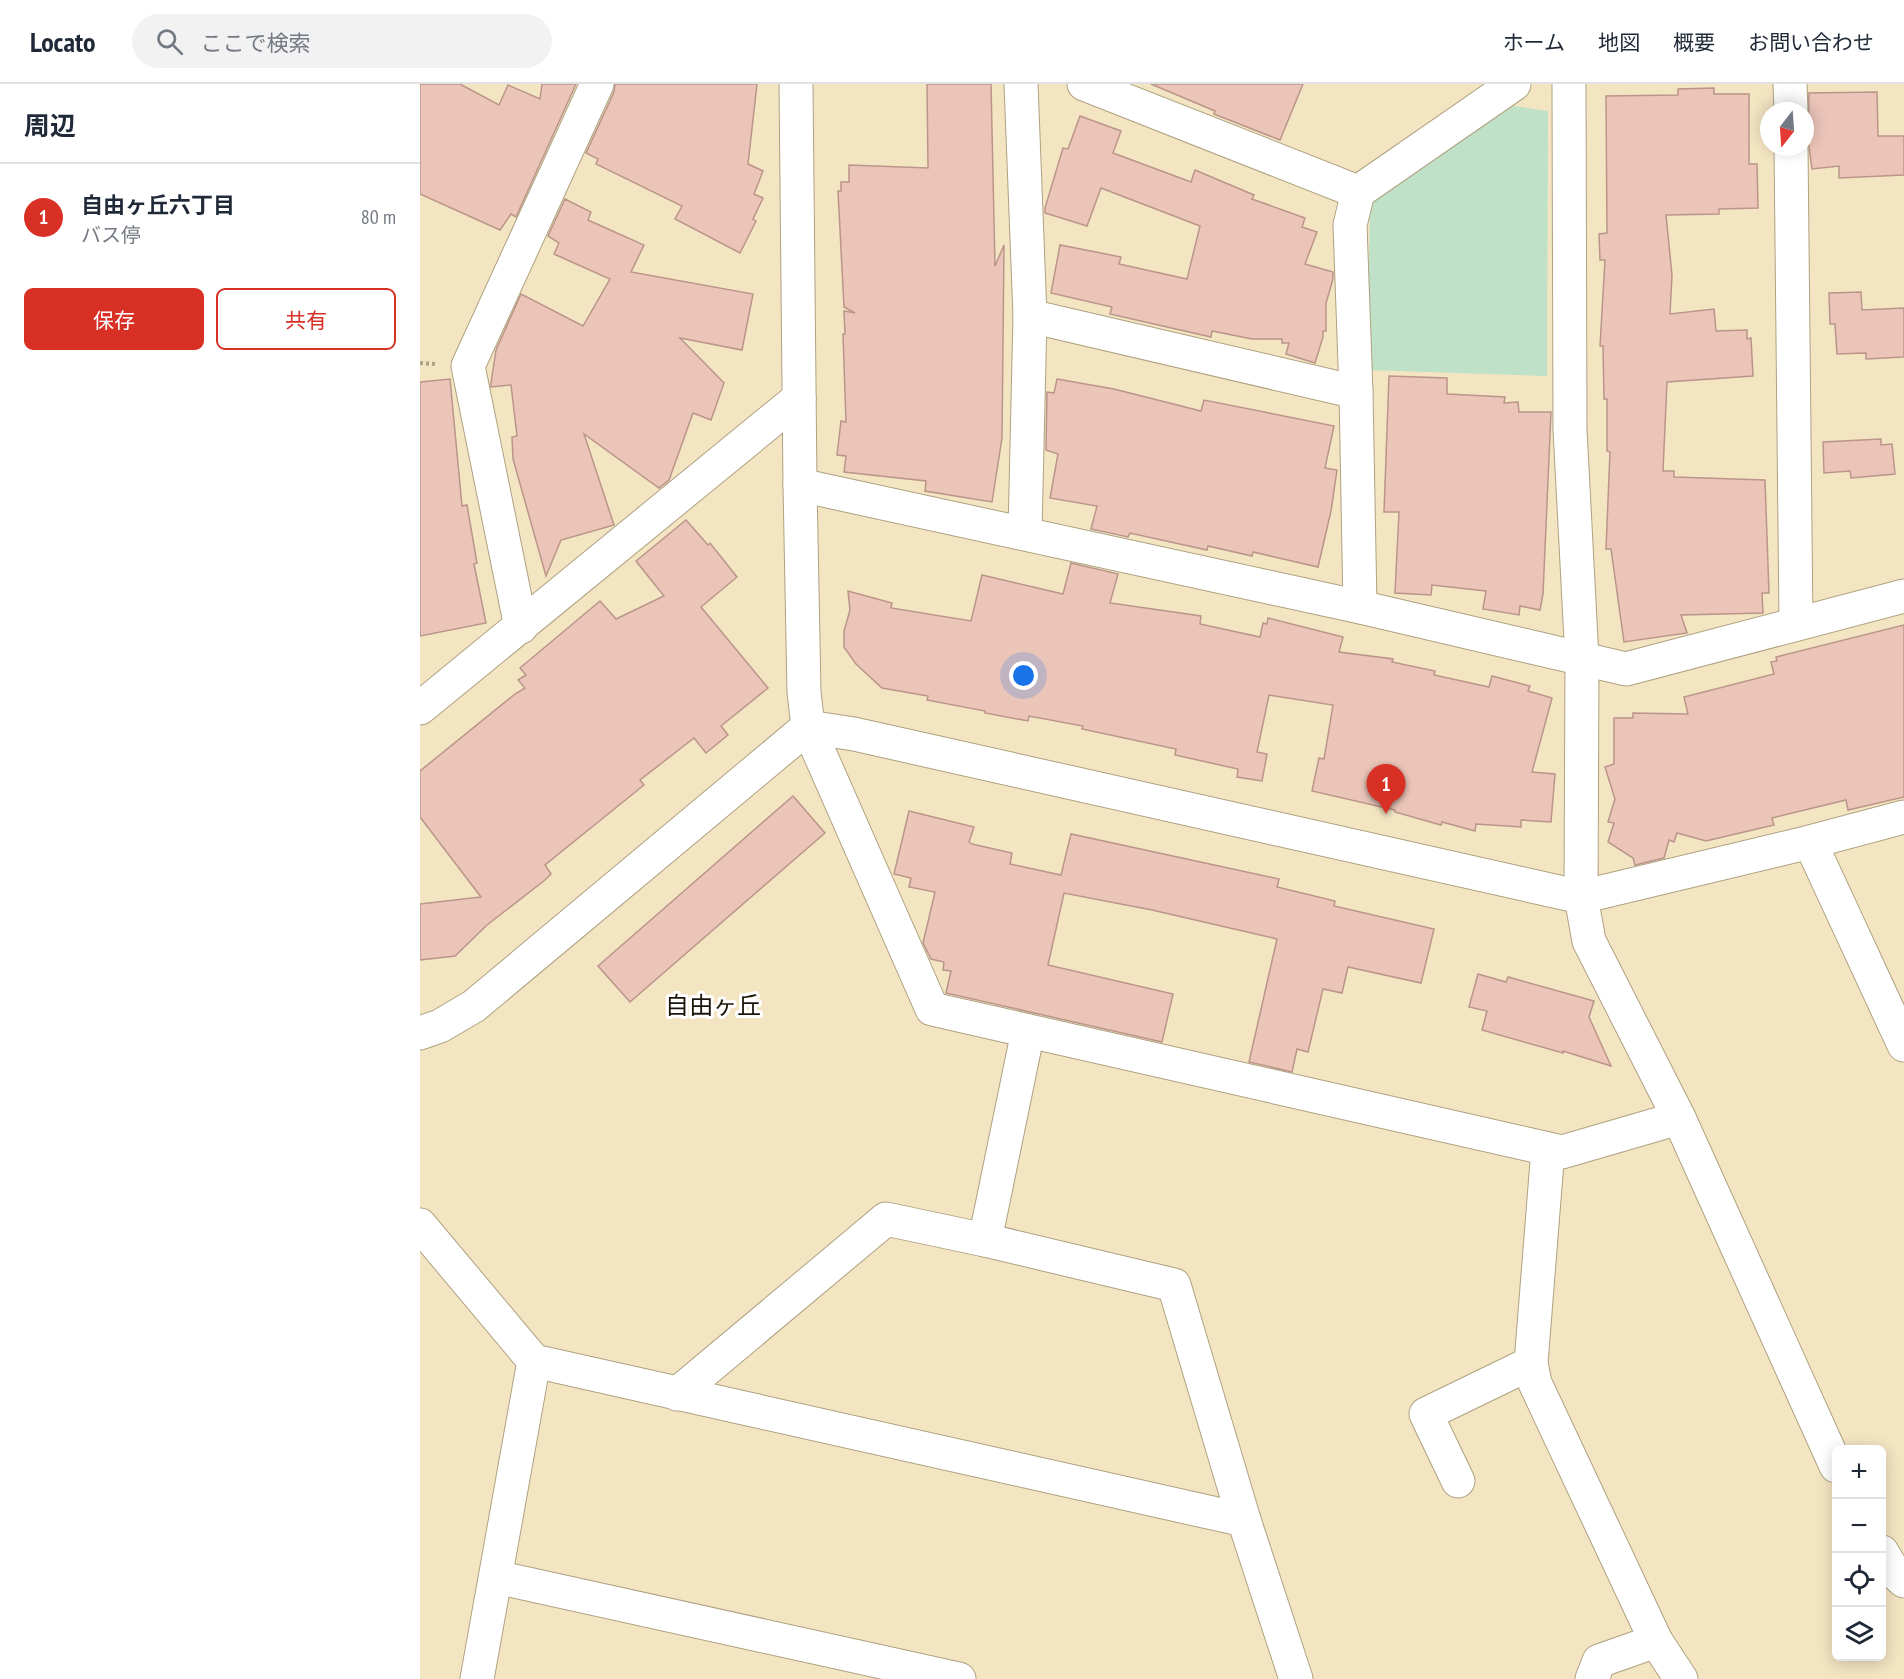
<!DOCTYPE html>
<html lang="ja">
<head>
<meta charset="utf-8">
<style>
	:root { --surface:#fff; --page:#f2f2f3; --text:#1f2937; --muted:#747a83; --line:#e0e1e3; --accent:#d93025 }
	body { margin:0; font-family:"PT Sans Narrow","Noto Sans JP",sans-serif; background:var(--page); color:var(--text) }
	.controls { position:absolute; right:18px; bottom:18px; display:grid; overflow:hidden; border-radius:9px; box-shadow:0 3px 15px #0003 }
	.controls button { width:54px; height:54px; display:grid; place-items:center; padding:0; border:0; border-bottom:2px solid var(--line); background:var(--surface); color:var(--text); font:30px sans-serif }
	.compass { position:absolute; left:1340px; top:18px; width:54px; height:54px; border-radius:50%; background:var(--surface); box-shadow:0 3px 15px #0003; rotate:197deg }
	.you { position:absolute; left:604px; top:592px; width:21px; height:21px; margin:-15px; border:4px solid #fff; border-radius:50%; background:#1a73e8; box-shadow:0 0 0 9px #1a73e833 }
	.badge { display:grid; place-items:center; width:39px; height:39px; border-radius:50%; background:var(--accent); color:#fff; font-size:20px; font-weight:700 }
	.pin { position:absolute; translate:-50% -50px; filter:drop-shadow(0 2px 3px #0008) }
	.pin::after { content:''; position:absolute; top:32px; width:21px; height:18px; background:inherit; clip-path:polygon(0 0,100% 0,50% 100%) }
	.list { margin:0; padding:0; list-style:none }
	h2 { display:flex; justify-content:space-between; align-items:center; height:78px; margin:0; padding:0 24px; font-size:26px }
	h2 small { font-size:20px; font-weight:400; color:var(--muted) }
	.list li { display:grid; grid-template-columns:39px 1fr auto; gap:18px; align-items:center; box-sizing:border-box; height:108px; padding:0 24px; border-top:2px solid var(--line) }
	.list b { display:block; font-size:22px; white-space:nowrap }
	.list p { margin:0; font-size:20px; white-space:nowrap; color:var(--muted) }
	.list em { font-size:20px; font-style:normal; color:var(--muted) }
	.actions { display:flex; gap:12px; padding:18px 24px }
	.actions a { flex:1; padding:14px 0; border:2px solid var(--accent); border-radius:9px; text-align:center; font-size:21px; color:var(--accent) }
	.actions .main { background:var(--accent); color:#fff }
	.icon { flex:none; width:33px; height:33px; fill:none; stroke:currentColor; stroke-width:2; stroke-linecap:round; stroke-linejoin:round }
	.map { position:relative; flex:none; width:1484px; height:1595px; overflow:hidden }
	header { display:flex; align-items:center; gap:36px; box-sizing:border-box; height:84px; padding:0 30px; background:var(--surface); border-bottom:2px solid var(--line) }
	header strong { font-size:28px }
	nav { display:flex; gap:33px; margin-inline-start:auto; font-size:21px }
	.search { width:420px; height:54px; background:var(--page); display:flex; align-items:center; gap:15px; box-sizing:border-box; padding:0 21px; border-radius:33px; color:var(--muted); font-size:22px }
	main { display:flex }
	aside { flex:1; background:var(--surface) }
	.map>svg:first-child { display:block }
	.green { fill:#bee1c8 }
	.building { fill:#ecc5b9; stroke:#ba958a; stroke-width:1.5 }
	.lines { fill:none; stroke-linecap:round; stroke-linejoin:round }
	.minor-casing { stroke:#afa281; stroke-width:35 }
	.tertiary-casing { stroke:#afa281; stroke-width:35 }
	.path { stroke:#aca085; stroke-width:4; stroke-dasharray:3 3; stroke-linecap:butt }
	.minor { stroke:#fff; stroke-width:33 }
	.tertiary { stroke:#fff; stroke-width:33 }
	.labels { text-anchor:middle; dominant-baseline:central; stroke-width:6; stroke-linejoin:round; paint-order:stroke }
	.quarter-label { font-size:24px; fill:#1a1509; stroke:#fff }
</style>
</head>
<body>
<header>
<strong>Locato</strong>
<div class="search"><svg class="icon" aria-label="search" viewBox="0 0 24 24"><circle cx="10" cy="10" r="6"/><path d="M15 15l6 6"/></svg>ここで検索</div>
<nav><a>ホーム</a><a>地図</a><a>概要</a><a>お問い合わせ</a></nav>
</header>
<main>
<aside>
<h2>周辺<small></small></h2>
<ul class="list">
<li><span class="badge">1</span><div><b>自由ヶ丘六丁目</b><p>バス停</p></div><em>80 m</em></li>
</ul>
<div class="actions"><a class="main">保存</a><a>共有</a></div>
</aside>
<div class="map">
<svg width="1484" height="1595" viewBox="0 0 1484 1595">
	<rect width="100%" height="100%" fill="#f3e4c2"/>
	<path class="green" d="M 1093,22 L 1128,27 L 1127,292 L 947,286 L 950,118 Z"/>
	<g class="building">
		<path d="M 0,0 L 40,0 L 79,21 L 88,1 L 120,15 L 122,0 L 156,0 L 96,133 L 91,130 L 80,146 L 0,110 Z"/>
		<path d="M 195,0 L 337,0 L 328,80 L 343,87 L 334,110 L 343,114 L 333,135 L 336,137 L 320,169 L 255,135 L 262,122 L 176,80 L 178,75 L 166,69 L 194,8 Z"/>
		<path d="M 507,0 L 571,0 L 575,182 L 584,161 L 582,354 L 572,418 L 505,407 L 506,397 L 424,388 L 426,372 L 417,371 L 421,337 L 426,338 L 423,250 L 425,250 L 424,227 L 435,229 L 424,223 L 418,107 L 421,107 L 421,98 L 429,98 L 429,81 L 508,84 Z"/>
		<path d="M 731,0 L 883,0 L 860,56 L 794,30 L 795,27 Z"/>
		<path d="M 1294,4 L 1294,10 L 1329,10 L 1329,80 L 1337,80 L 1338,124 L 1299,125 L 1299,130 L 1246,131 L 1252,191 L 1250,230 L 1294,225 L 1296,247 L 1327,246 L 1327,255 L 1331,254 L 1333,292 L 1247,298 L 1243,387 L 1254,387 L 1254,393 L 1345,396 L 1349,509 L 1342,509 L 1343,529 L 1261,531 L 1267,549 L 1204,558 L 1191,465 L 1186,465 L 1190,368 L 1187,367 L 1187,315 L 1184,315 L 1183,262 L 1180,262 L 1185,176 L 1180,176 L 1179,150 L 1187,149 L 1186,12 L 1258,11 L 1258,5 Z"/>
		<path d="M 1457,8 L 1458,52 L 1484,52 L 1484,91 L 1419,94 L 1419,82 L 1392,85 L 1388,55 L 1389,9 Z"/>
		<path d="M 660,32 L 701,47 L 693,69 L 771,98 L 775,86 L 834,111 L 832,115 L 885,134 L 882,143 L 897,148 L 885,180 L 913,188 L 913,195 L 906,219 L 906,247 L 903,247 L 903,253 L 895,279 L 866,270 L 869,259 L 862,259 L 862,255 L 832,255 L 792,247 L 791,253 L 690,230 L 692,223 L 631,209 L 640,161 L 701,173 L 699,180 L 767,195 L 780,142 L 681,104 L 667,142 L 625,129 L 625,124 L 643,64 L 648,65 Z"/>
		<path d="M 145,115 L 171,128 L 168,136 L 224,161 L 211,188 L 333,210 L 322,266 L 260,254 L 304,299 L 291,336 L 273,329 L 249,396 L 239,404 L 164,350 L 194,441 L 141,456 L 126,492 L 93,375 L 92,353 L 97,352 L 91,301 L 71,303 L 71,299 L 76,266 L 101,210 L 163,242 L 190,195 L 134,170 L 139,159 L 128,152 Z"/>
		<path d="M 1441,208 L 1442,226 L 1484,224 L 1484,273 L 1446,275 L 1446,269 L 1417,270 L 1415,240 L 1410,240 L 1409,209 Z"/>
		<path d="M 969,292 L 1027,294 L 1027,310 L 1085,313 L 1084,319 L 1098,318 L 1099,328 L 1131,328 L 1123,510 L 1120,526 L 1100,522 L 1099,531 L 1063,525 L 1066,507 L 1012,501 L 1011,511 L 975,509 L 979,428 L 964,428 Z"/>
		<path d="M 30,295 L 42,422 L 47,421 L 57,479 L 54,480 L 66,539 L 0,552 L 0,298 Z"/>
		<path d="M 637,295 L 694,305 L 781,327 L 784,316 L 914,342 L 905,384 L 917,386 L 911,427 L 898,483 L 833,468 L 832,472 L 788,462 L 787,466 L 710,449 L 708,453 L 671,445 L 677,422 L 630,414 L 638,370 L 626,366 L 627,308 L 634,309 Z"/>
		<path d="M 1461,355 L 1461,361 L 1472,360 L 1475,390 L 1431,394 L 1430,387 L 1404,389 L 1403,358 Z"/>
		<path d="M 266,436 L 288,461 L 290,459 L 317,493 L 281,523 L 348,604 L 301,642 L 308,651 L 286,669 L 274,654 L 220,696 L 224,701 L 125,781 L 131,790 L 125,796 L 67,841 L 35,872 L 0,876 L 0,820 L 61,813 L 0,733 L 0,687 L 95,610 L 105,604 L 98,596 L 106,591 L 100,584 L 180,517 L 196,535 L 244,512 L 216,477 Z"/>
		<path d="M 651,479 L 698,490 L 690,519 L 781,532 L 780,540 L 840,553 L 843,539 L 847,540 L 848,534 L 923,553 L 919,568 L 973,575 L 972,578 L 1015,587 L 1014,591 L 1069,603 L 1072,592 L 1110,602 L 1108,607 L 1132,614 L 1112,688 L 1135,690 L 1131,738 L 1101,736 L 1101,743 L 1056,740 L 1055,747 L 1022,738 L 1021,741 L 975,728 L 975,726 L 892,707 L 899,674 L 904,675 L 913,621 L 849,611 L 837,668 L 847,670 L 842,697 L 817,693 L 818,685 L 755,671 L 756,665 L 662,645 L 663,642 L 609,632 L 608,637 L 565,629 L 565,627 L 507,616 L 508,612 L 462,604 L 436,580 L 424,563 L 424,547 L 430,526 L 428,507 L 472,519 L 471,524 L 551,537 L 562,491 L 643,510 Z"/>
		<path d="M 1484,541 L 1484,713 L 1428,726 L 1426,716 L 1352,734 L 1354,741 L 1286,757 L 1257,749 L 1254,758 L 1249,756 L 1244,774 L 1215,781 L 1213,774 L 1188,758 L 1194,739 L 1188,738 L 1195,715 L 1185,683 L 1194,680 L 1194,634 L 1213,634 L 1213,629 L 1268,630 L 1264,613 L 1354,590 L 1351,578 L 1357,577 L 1356,573 Z"/>
		<path d="M 373,712 L 405,749 L 210,918 L 178,882 Z"/>
		<path d="M 489,727 L 554,743 L 549,758 L 552,760 L 592,769 L 590,780 L 641,791 L 651,750 L 859,795 L 857,803 L 915,817 L 914,822 L 1014,845 L 1001,899 L 928,883 L 922,909 L 903,905 L 888,968 L 877,965 L 872,988 L 829,978 L 857,855 L 732,826 L 644,809 L 628,881 L 753,910 L 742,958 L 526,909 L 531,887 L 523,886 L 524,878 L 511,875 L 503,859 L 515,808 L 489,803 L 491,794 L 474,790 Z"/>
		<path d="M 1058,890 L 1086,898 L 1088,893 L 1174,917 L 1169,933 L 1191,982 L 1143,967 L 1143,969 L 1062,946 L 1067,927 L 1049,923 Z"/>
	</g>
	<g class="lines">
		<g class="minor-casing">
			<g id="minor">
				<path d="M 601,0 L 610,232 L 605,448"/>
				<path d="M 664,0 L 938,108"/>
				<path d="M 1149,0 L 1150,346 L 1162,575 L 1161,813 L 1169,857 L 1259,1034 L 1416,1382"/>
				<path d="M 1370,0 L 1371,27"/>
				<path d="M 1371,63 L 1376,540"/>
				<path d="M 610,232 L 936,308"/>
				<path d="M 380,401 L 940,523 L 1206,585 L 1484,512"/>
				<path d="M 940,523 L 936,308 L 930,141 L 938,108 L 1094,0"/>
				<path d="M 101,543 L 48,282 L 177,0"/>
				<path d="M 0,624 L 379,314"/>
				<path d="M 388,643 L 512,925 L 1142,1068 L 1259,1034"/>
				<path d="M 1390,758 L 1484,961"/>
				<path d="M 1161,813 L 1390,758 L 1484,733"/>
				<path d="M 1128,1065 L 1111,1279 L 1115,1299 L 1236,1557 L 1261,1595"/>
				<path d="M 0,1141 L 114,1277 L 824,1436"/>
				<path d="M 565,1156 L 608,947"/>
				<path d="M 257,1310 L 466,1135 L 565,1156 L 754,1201 L 824,1436 L 876,1595"/>
				<path d="M 1038,1397 L 1006,1330 L 1111,1279"/>
				<path d="M 1462,1468 L 1474,1488 L 1484,1497"/>
				<path d="M 76,1493 L 539,1595"/>
				<path d="M 57,1595 L 114,1277"/>
				<path d="M 1172,1595 L 1179,1577 L 1236,1557"/>
			</g>
		</g>
		<g class="tertiary-casing">
			<g id="tertiary">
				<path d="M 376,0 L 380,401 L 384,608 L 388,643"/>
				<path d="M 0,949 L 20,942 L 54,922 L 388,643 L 434,650 L 1161,813"/>
			</g>
		</g>
		<path class="path" d="M 0,279 L 15,280"/>
		<use href="#minor" class="minor"/>
		<use href="#tertiary" class="tertiary"/>
	</g>
	<g class="labels">
		<g class="quarter-label">
			<text x="293" y="921">自由ヶ丘</text>
		</g>
	</g>
</svg>
<div class="controls">
<button>+</button>
<button>−</button>
<button><svg class="icon" aria-label="locate" viewBox="0 0 24 24"><circle cx="12" cy="12" r="6"/><path d="M12 2v4M12 18v4M2 12h4M18 12h4"/></svg></button>
<button><svg class="icon" aria-label="layers" viewBox="0 0 24 24"><path d="M12 4l9 5-9 5-9-5zM3 14l9 5 9-5"/></svg></button>
</div>
<svg class="compass" viewBox="-18 -18 36 36"><path d="M0-13l5 13h-10z" fill="#e53935"/><path d="M0 13l5-13h-10z" fill="#747a83"/></svg>
<div class="you"></div>
<div class="pin badge" style="left:966px;top:730px">1</div>
</div>
</main>
</body>
</html>
